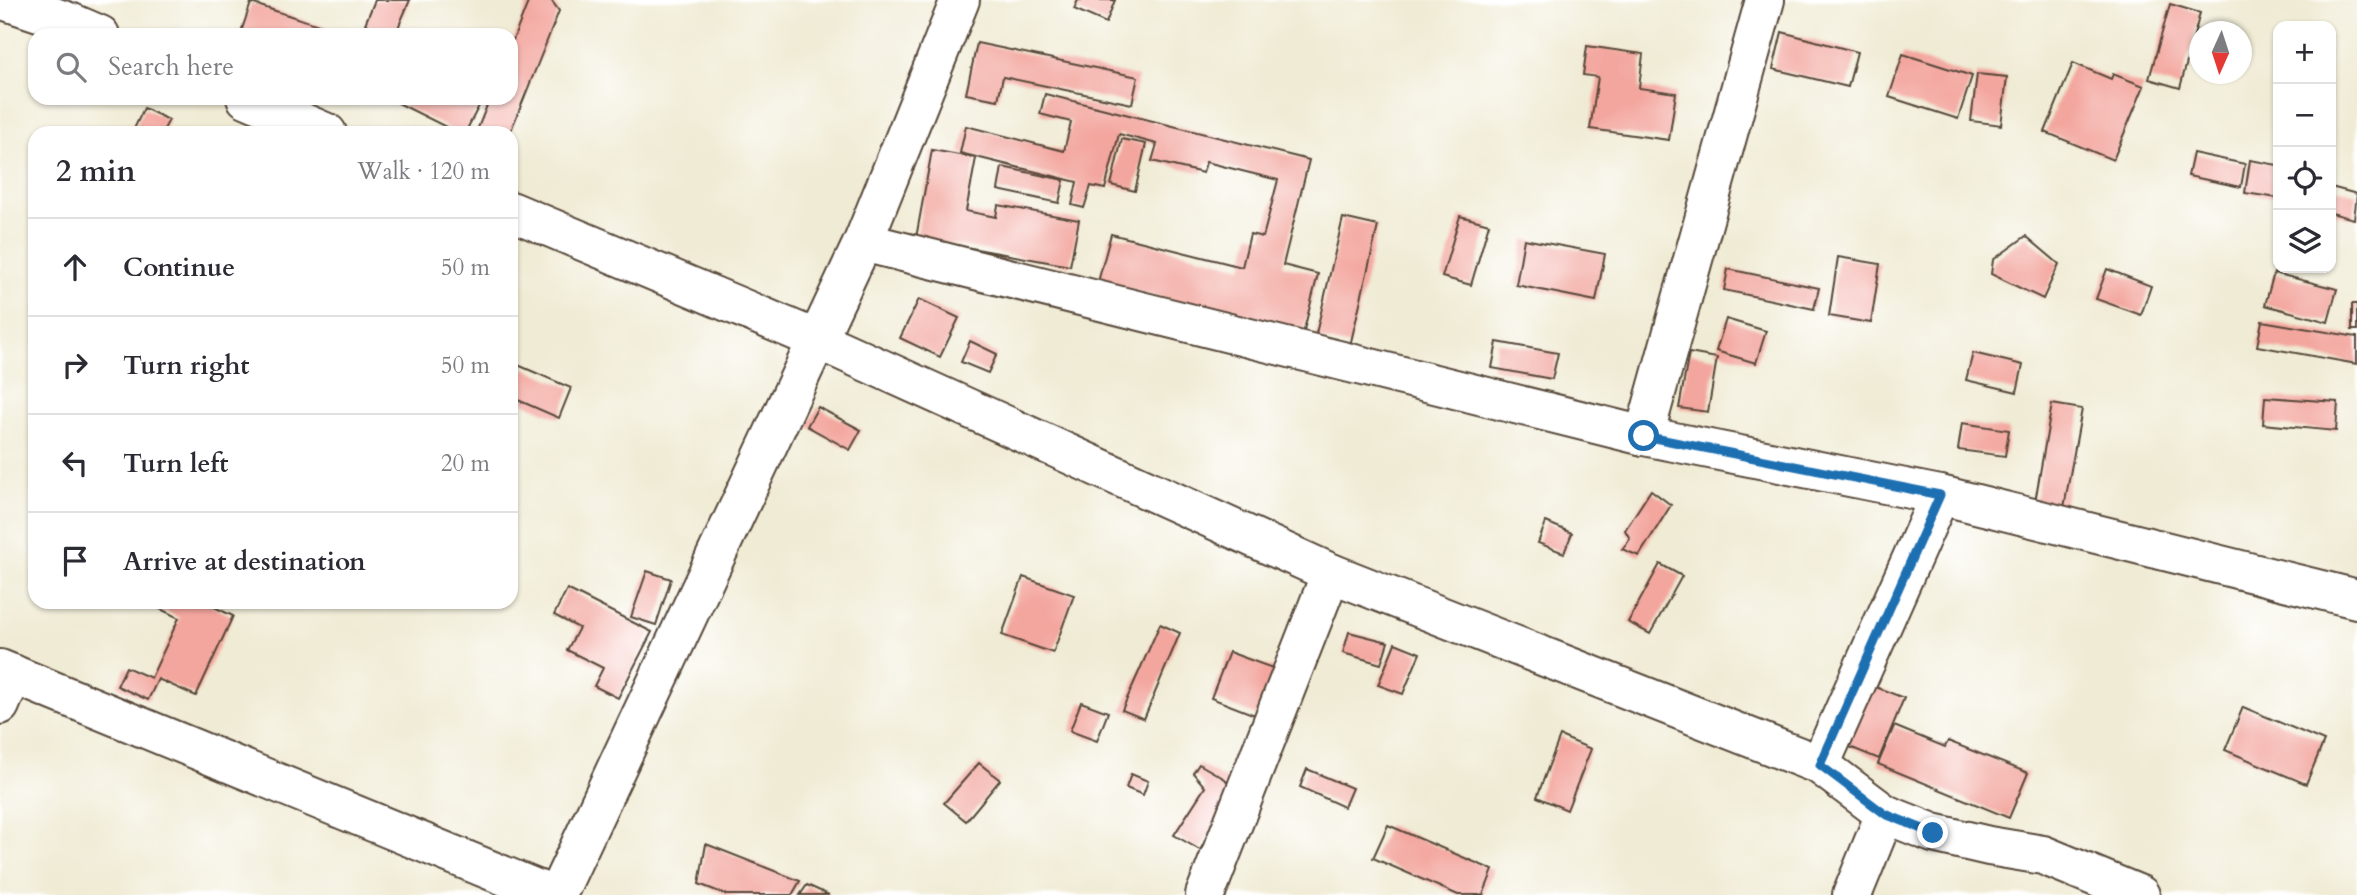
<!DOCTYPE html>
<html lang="en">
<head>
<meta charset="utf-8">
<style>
	:root { --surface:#fff; --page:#f2f2f3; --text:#2b2b33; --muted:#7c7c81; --line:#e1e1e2 }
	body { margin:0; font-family:Cardo,serif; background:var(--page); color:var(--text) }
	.controls { position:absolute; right:21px; top:21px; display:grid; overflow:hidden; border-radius:14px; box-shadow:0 2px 5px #0004 }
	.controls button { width:63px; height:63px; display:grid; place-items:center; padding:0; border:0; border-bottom:2px solid var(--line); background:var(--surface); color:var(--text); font:35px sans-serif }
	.compass { position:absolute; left:2189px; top:21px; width:63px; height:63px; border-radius:50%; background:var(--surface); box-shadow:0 2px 5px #0004; rotate:183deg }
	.stop { position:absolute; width:21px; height:21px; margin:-16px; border:5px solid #1f6fb2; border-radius:50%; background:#fff }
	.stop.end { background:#1f6fb2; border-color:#fff; box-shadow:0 2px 7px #0008 }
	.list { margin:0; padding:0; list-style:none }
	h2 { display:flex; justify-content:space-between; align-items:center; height:91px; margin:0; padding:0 28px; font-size:30px }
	h2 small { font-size:23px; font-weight:400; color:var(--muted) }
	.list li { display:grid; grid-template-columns:46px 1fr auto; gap:21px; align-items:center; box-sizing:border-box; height:98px; padding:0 28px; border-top:2px solid var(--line) }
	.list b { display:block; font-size:26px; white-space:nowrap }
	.list em { font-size:23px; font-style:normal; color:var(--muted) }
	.icon { flex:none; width:38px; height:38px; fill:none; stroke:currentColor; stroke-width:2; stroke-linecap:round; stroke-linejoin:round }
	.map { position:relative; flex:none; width:2357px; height:895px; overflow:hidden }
	.search { position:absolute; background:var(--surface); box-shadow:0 2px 5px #0004; left:28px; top:28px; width:490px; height:77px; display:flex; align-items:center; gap:18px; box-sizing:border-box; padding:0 24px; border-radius:21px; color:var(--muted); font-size:26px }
	.panel { position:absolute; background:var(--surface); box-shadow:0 2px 5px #0004; left:28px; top:126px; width:490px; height:483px; border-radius:21px }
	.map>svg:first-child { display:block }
	.building { fill:#f3a69e }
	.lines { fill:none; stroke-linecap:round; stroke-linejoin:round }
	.minor-casing { stroke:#564739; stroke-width:42 }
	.minor { stroke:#fff; stroke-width:38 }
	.route { stroke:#1f6fb2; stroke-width:9 }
</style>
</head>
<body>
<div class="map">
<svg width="2357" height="895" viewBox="0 0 2357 895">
	<rect width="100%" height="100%" fill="#fff"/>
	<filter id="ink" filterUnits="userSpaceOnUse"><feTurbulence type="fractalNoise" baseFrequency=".0143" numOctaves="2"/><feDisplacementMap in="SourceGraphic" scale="14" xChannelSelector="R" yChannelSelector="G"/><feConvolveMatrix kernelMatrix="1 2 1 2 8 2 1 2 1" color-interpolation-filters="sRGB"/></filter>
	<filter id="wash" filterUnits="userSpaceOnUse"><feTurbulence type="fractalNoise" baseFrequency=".00686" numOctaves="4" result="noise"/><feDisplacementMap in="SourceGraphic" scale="28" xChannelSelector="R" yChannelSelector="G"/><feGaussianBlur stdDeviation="1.57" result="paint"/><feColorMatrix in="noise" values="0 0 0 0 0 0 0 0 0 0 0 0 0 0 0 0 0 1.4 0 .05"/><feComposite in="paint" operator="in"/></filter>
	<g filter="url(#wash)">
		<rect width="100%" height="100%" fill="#f0ebd4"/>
		<g id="blocks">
			<g class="building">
				<path d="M 375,0 L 410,0 L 395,35 L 365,24 Z"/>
				<path d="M 529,0 L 551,0 L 559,11 L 510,133 L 476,133 L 490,98 L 511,98 L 511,45 Z"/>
				<path d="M 1078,0 L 1115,0 L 1106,23 L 1074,9 Z"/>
				<path d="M 251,3 L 346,34 L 346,35 L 240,35 Z"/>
				<path d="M 2170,4 L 2200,13 L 2180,88 L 2149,79 Z"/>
				<path d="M 1782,32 L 1857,52 L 1848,87 L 1773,69 Z"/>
				<path d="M 977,43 L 1138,77 L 1132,104 L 1003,77 L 998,100 L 966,94 Z"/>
				<path d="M 1587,46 L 1643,54 L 1639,88 L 1676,93 L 1669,140 L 1590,129 L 1598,77 L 1583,75 Z"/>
				<path d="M 1903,54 L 1972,76 L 1958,119 L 1889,97 Z"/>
				<path d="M 2073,63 L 2111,79 L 2113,74 L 2144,86 L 2113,160 L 2045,132 Z"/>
				<path d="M 1977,74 L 2007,77 L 2001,125 L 1971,121 Z"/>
				<path d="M 1045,94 L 1309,160 L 1283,265 L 1318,274 L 1303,334 L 1098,282 L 1111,234 L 1242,267 L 1250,234 L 1263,237 L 1278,180 L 1206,162 L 1203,173 L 1152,161 L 1157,144 L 1119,134 L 1105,189 L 1091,186 L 1084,208 L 1072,205 L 1077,182 L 960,153 L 966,126 L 1064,151 L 1071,122 L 1040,114 Z"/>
				<path d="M 395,98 L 483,98 L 465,133 L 458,133 L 394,101 Z"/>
				<path d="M 144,108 L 169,120 L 162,133 L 132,133 Z"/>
				<path d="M 1122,139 L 1146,144 L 1135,191 L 1111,185 Z"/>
				<path d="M 932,150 L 976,158 L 966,211 L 996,217 L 998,205 L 1079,220 L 1070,266 L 916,238 Z"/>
				<path d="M 2193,153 L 2245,164 L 2241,187 L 2188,176 Z"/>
				<path d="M 2250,160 L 2278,165 L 2278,198 L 2245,193 Z"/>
				<path d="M 1002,167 L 1064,180 L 1059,203 L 998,190 Z"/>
				<path d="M 2331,187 L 2357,194 L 2354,219 L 2331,213 Z"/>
				<path d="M 1460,216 L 1489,224 L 1471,285 L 1442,277 Z"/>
				<path d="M 1343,218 L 1378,226 L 1350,346 L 1315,338 Z"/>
				<path d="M 2026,236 L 2059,264 L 2043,299 L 1991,274 L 1993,260 Z"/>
				<path d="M 1524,239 L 1605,254 L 1596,301 L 1516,285 Z"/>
				<path d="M 1838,257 L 1880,264 L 1871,323 L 1829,316 Z"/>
				<path d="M 1728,269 L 1819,288 L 1814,309 L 1724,290 Z"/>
				<path d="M 2107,269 L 2151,286 L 2141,315 L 2096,299 Z"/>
				<path d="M 2274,273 L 2337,289 L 2328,322 L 2265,305 Z"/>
				<path d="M 919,299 L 959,318 L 940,357 L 900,338 Z"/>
				<rect x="2352" y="304" width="5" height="26"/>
				<path d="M 1726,319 L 1766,331 L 1756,363 L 1716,351 Z"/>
				<path d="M 2262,321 L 2357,337 L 2357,364 L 2257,346 Z"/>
				<path d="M 970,341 L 997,354 L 988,373 L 961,362 Z"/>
				<path d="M 1497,342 L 1558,353 L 1552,379 L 1492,368 Z"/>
				<path d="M 1689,353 L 1717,358 L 1708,412 L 1679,408 Z"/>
				<path d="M 1973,353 L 2023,365 L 2017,392 L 1966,380 Z"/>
				<path d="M 511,362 L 571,388 L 559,418 L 511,397 Z"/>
				<path d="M 2265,397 L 2338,402 L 2336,431 L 2263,424 Z"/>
				<path d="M 2052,404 L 2082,409 L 2063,513 L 2034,508 Z"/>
				<path d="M 818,407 L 861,430 L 850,450 L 807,426 Z"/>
				<path d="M 1962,423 L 2009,430 L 2005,456 L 1958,450 Z"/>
				<path d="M 1651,490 L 1671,505 L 1639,556 L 1622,549 L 1630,539 L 1625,530 Z"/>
				<path d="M 1546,522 L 1572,533 L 1564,553 L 1538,543 Z"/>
				<path d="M 1660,564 L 1682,576 L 1650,634 L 1628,622 Z"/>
				<path d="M 647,571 L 671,579 L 656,625 L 631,617 Z"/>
				<path d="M 1023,577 L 1074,595 L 1053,653 L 1002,635 Z"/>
				<path d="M 567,589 L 652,632 L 618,698 L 594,686 L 603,668 L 567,650 L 579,628 L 554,615 Z"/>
				<path d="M 146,602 L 204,602 L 233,616 L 196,696 L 158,679 L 148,700 L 117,686 L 126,667 L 151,678 L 179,618 Z"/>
				<path d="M 1160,624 L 1180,633 L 1144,719 L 1122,710 Z"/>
				<path d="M 1349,632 L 1388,642 L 1381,664 L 1343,653 Z"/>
				<path d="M 1395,643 L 1420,653 L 1403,694 L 1378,685 Z"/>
				<path d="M 1229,652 L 1278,670 L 1260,717 L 1211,698 Z"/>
				<path d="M 1860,681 L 1904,698 L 1879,759 L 1835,741 Z"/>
				<path d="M 1081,702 L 1108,712 L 1097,741 L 1070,731 Z"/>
				<path d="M 2243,707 L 2324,741 L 2306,784 L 2225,750 Z"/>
				<path d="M 1894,726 L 1945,747 L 1948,741 L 2028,773 L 2009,818 L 1878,764 Z"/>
				<path d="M 1560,736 L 1591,749 L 1567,810 L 1537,797 Z"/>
				<path d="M 979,763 L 1000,780 L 966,821 L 944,803 Z"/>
				<path d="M 1199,764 L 1225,779 L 1236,792 L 1200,850 L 1174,835 L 1205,787 L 1193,773 Z"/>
				<path d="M 1307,769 L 1352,788 L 1344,807 L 1300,787 Z"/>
				<path d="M 1131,774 L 1148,781 L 1143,795 L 1126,788 Z"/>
				<path d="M 1388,825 L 1493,870 L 1483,895 L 1458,895 L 1373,858 Z"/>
				<path d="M 706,844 L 800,881 L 792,895 L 727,895 L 699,884 Z"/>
				<path d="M 807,885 L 829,895 L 800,895 Z"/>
			</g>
		</g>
	</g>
	<g filter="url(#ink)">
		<use href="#blocks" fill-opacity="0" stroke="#564739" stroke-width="2"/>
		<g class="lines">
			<g class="minor-casing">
				<g id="minor">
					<path d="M 3,0 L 72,23 L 100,35"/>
					<path d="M 246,98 L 327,133"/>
					<path d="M 511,211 L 818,340 L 1331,573 L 1820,765 L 1885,814 L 1933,833 L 1989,846 L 2043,855 L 2140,895"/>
					<path d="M 863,242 L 1644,436 L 1940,495 L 2357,599"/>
					<path d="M 1644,436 L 1765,0"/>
					<path d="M 0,669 L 551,895"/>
					<path d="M 0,705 L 13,674"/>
					<path d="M 1820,765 L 1940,495"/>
					<path d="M 557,895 L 863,242 L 960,0"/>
					<path d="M 1205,895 L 1331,573"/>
					<path d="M 1852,895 L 1885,814"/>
				</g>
			</g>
			<use href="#minor" class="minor"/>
		</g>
	</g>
	<g class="lines" filter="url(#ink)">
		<path class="route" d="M 1644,436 L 1940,495 L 1820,765 L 1885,814 L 1933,833"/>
	</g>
</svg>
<div class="controls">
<button>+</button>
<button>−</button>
<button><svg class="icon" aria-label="locate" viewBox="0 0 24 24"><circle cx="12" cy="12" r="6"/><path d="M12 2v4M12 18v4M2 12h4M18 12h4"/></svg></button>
<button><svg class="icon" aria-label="layers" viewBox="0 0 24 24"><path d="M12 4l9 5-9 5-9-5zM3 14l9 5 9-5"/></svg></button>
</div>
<svg class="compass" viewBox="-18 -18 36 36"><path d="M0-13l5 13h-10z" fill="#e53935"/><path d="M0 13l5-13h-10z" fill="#7c7c81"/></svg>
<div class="stop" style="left:1644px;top:436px"></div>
<div class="stop end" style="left:1933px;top:833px"></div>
<div class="search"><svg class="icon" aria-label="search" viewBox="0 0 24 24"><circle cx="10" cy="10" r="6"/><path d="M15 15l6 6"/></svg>Search here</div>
<section class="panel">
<h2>2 min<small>Walk · 120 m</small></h2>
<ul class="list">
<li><svg class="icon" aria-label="ahead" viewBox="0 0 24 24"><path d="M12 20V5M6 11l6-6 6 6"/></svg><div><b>Continue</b></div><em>50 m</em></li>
<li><svg class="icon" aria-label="right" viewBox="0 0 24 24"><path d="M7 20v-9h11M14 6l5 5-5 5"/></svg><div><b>Turn right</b></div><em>50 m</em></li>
<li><svg class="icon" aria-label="left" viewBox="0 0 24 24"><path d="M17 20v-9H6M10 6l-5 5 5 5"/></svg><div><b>Turn left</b></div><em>20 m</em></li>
<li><svg class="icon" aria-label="arrive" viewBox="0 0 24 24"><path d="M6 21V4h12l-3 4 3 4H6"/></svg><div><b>Arrive at destination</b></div></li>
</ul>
</section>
</div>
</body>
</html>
